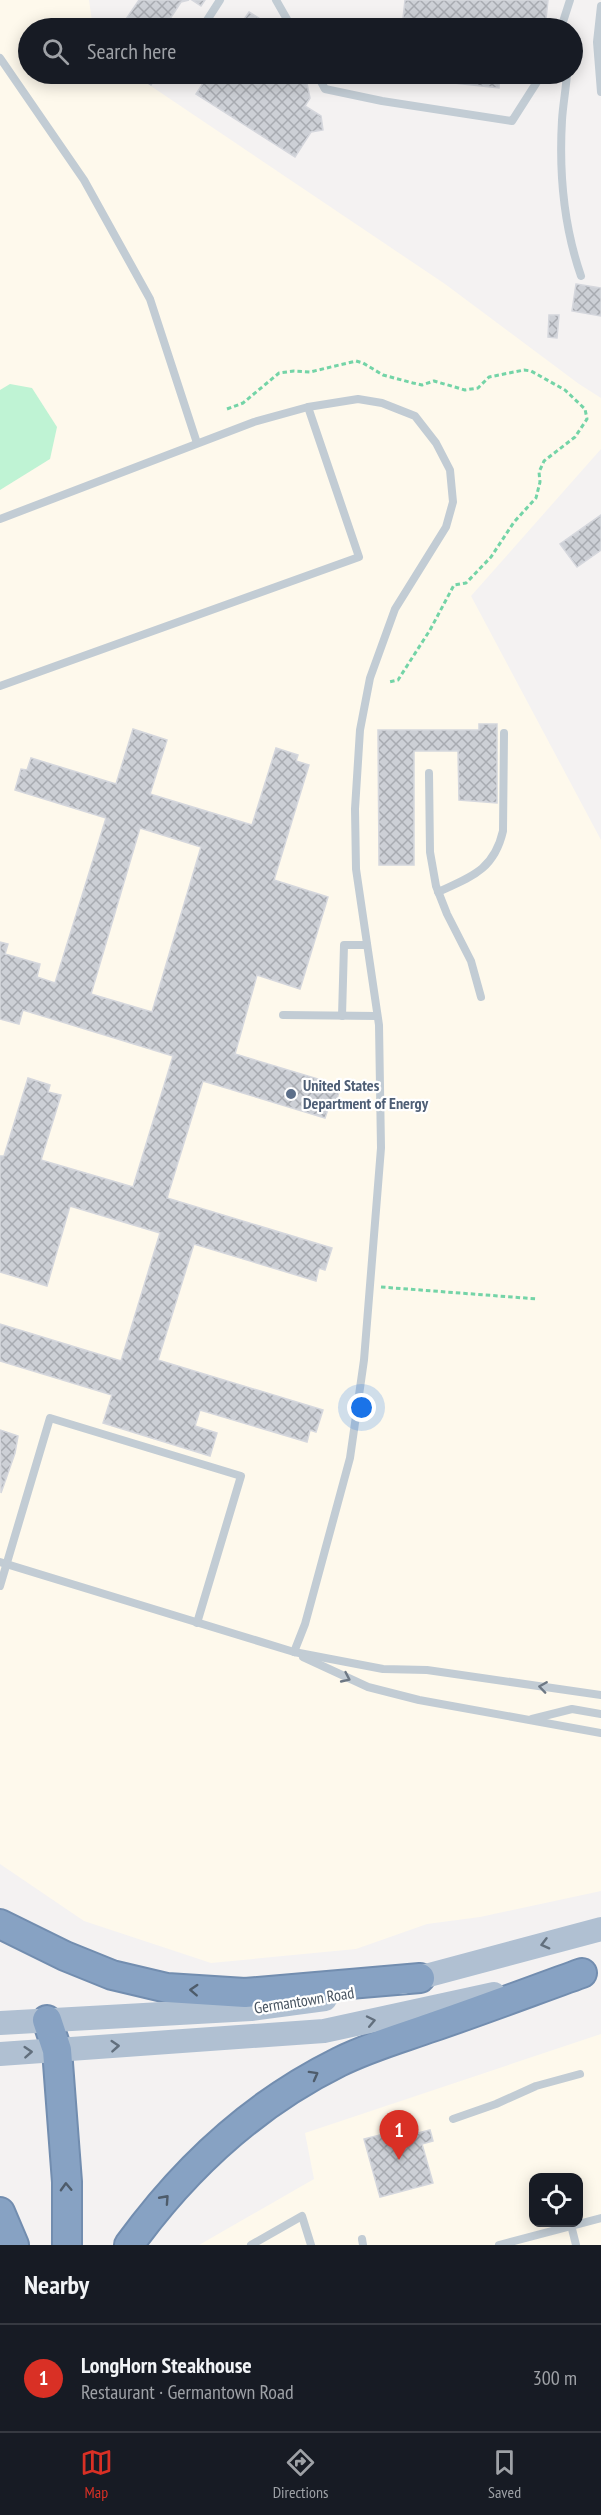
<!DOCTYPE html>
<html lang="en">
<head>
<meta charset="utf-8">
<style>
	:root { --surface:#171b24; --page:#242831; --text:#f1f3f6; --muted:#9ea1a6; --line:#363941; --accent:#d93025 }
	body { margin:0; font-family:"PT Sans Narrow",sans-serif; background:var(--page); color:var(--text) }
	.controls { position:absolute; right:18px; bottom:18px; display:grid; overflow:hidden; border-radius:12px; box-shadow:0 3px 15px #0003 }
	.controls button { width:54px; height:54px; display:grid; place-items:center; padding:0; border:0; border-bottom:2px solid var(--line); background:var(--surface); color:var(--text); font:30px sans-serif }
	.you { position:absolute; left:362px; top:1408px; width:21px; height:21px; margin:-15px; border:4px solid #fff; border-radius:50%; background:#1a73e8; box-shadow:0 0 0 9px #1a73e833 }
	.badge { display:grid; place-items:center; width:39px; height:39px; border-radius:50%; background:var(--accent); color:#fff; font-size:20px; font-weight:700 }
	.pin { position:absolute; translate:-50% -50px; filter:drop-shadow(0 2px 3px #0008) }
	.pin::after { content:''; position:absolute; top:32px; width:21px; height:18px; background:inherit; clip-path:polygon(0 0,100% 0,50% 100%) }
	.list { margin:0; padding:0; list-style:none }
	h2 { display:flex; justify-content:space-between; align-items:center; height:78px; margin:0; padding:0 24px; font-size:26px }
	h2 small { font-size:20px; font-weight:400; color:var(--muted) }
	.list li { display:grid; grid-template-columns:39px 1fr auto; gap:18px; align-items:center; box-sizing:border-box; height:108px; padding:0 24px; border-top:2px solid var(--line) }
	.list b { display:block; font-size:22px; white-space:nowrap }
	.list p { margin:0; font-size:20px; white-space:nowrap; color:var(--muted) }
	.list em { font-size:20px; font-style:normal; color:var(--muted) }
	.icon { flex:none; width:33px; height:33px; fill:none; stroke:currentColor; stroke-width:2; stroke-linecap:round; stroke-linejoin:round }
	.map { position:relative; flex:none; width:601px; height:2245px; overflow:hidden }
	.search { position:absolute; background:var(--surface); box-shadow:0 3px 15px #0003; left:18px; right:18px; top:18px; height:66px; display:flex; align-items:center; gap:15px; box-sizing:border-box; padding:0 21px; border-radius:33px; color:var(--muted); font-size:22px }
	.sheet { height:186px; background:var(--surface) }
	nav { display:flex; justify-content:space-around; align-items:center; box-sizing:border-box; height:84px; border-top:2px solid var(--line); background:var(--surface); font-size:16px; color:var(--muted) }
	nav a { display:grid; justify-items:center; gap:3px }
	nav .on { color:var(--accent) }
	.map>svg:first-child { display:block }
	.commercial { fill:#fef9ec; fill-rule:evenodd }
	.green { fill:#bff3d4 }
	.building { fill:url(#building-cross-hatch); stroke:#d5d7dd; stroke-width:1.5; fill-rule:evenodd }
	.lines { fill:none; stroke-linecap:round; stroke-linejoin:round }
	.motorway-casing { stroke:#728daf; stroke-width:32 }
	.path { stroke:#74d4a7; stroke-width:3; stroke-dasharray:4.5 3; stroke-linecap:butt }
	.service { stroke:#c2ccd4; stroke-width:8 }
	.primary { stroke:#b0c0d2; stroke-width:24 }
	.motorway { stroke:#87a2c3; stroke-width:28 }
	.oneway { stroke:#6d7884 }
	.oneway2 { stroke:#626f7d }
	.oneway3 { stroke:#4e5c6b }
	.service-dot { fill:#5c6f8a; stroke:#fff; stroke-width:2 }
	.labels { text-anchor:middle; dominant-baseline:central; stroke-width:4.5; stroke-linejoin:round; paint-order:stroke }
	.service-label { font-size:16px; font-weight:bold; fill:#4e5e75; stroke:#fff; text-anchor:start }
	.street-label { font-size:16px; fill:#485461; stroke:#fff }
</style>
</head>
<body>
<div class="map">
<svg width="601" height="2245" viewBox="0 0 601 2245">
	<defs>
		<pattern id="building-cross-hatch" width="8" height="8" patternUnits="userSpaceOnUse" patternTransform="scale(1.5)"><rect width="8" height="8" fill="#cdd0d6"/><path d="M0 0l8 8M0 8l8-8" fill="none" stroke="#a8abb1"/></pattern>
	</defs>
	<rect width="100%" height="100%" fill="#f4f2f2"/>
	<g class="commercial">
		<path d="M 0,0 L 89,0 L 93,28 L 28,28 L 28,74 L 133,74 L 445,284 L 579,384 L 601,398 L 601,449 L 471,596 L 601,840 L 601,1891 L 480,1917 L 427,1924 L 356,1949 L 211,1963 L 84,1921 L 0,1864 Z"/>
		<path d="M 601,2034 L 601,2245 L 199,2245 L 314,2179 L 305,2133 ZM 534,2178 L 578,2178 L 578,2222 L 534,2222 Z"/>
	</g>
	<path class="green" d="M 10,384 L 32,388 L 57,427 L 50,459 L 0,490 L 0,390 Z"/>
	<g class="building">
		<path d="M 139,0 L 189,0 L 181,2 L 164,28 L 120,28 Z"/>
		<path d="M 192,0 L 205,0 L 201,6 Z"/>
		<path d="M 405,0 L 548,0 L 545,28 L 402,28 Z"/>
		<path d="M 249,12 L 275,28 L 238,28 Z"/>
		<path d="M 134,74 L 158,74 L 151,85 Z"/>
		<path d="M 209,74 L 305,74 L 310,98 L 305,106 L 321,116 L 323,130 L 311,132 L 295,157 L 196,94 Z"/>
		<path d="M 437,74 L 500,74 L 499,88 L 436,81 Z"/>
		<path d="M 576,284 L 601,288 L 601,316 L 572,311 Z"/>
		<path d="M 549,315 L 559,315 L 557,338 L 548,337 Z"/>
		<path d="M 601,515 L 601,550 L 577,567 L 560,544 Z"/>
		<path d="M 479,724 L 497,724 L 497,803 L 459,800 L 458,751 L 414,751 L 414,865 L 379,865 L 378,730 L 479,730 Z"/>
		<path d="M 133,729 L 167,740 L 150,794 L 252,825 L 276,748 L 298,755 L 296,761 L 309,765 L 274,880 L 328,897 L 300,989 L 257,975 L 235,1054 L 341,1086 L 334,1108 L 329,1106 L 325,1118 L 203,1081 L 167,1198 L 332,1248 L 325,1270 L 319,1268 L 316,1281 L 194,1244 L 158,1360 L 323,1410 L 316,1432 L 310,1430 L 307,1442 L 200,1410 L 195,1426 L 217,1433 L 210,1456 L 103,1423 L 112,1395 L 0,1361 L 0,1324 L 121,1361 L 160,1233 L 70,1206 L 47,1286 L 0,1272 L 0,1156 L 4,1156 L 28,1078 L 50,1085 L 48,1092 L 61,1095 L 41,1160 L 133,1187 L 173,1056 L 23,1010 L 19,1024 L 0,1019 L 0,942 L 8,944 L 5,954 L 40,964 L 37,977 L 55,983 L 106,818 L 15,790 L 21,769 L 27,770 L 31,758 L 116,784 ZM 140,828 L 201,847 L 152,1012 L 91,994 Z"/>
		<path d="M 0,1430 L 18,1436 L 15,1453 L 1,1493 Z"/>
		<path d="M 416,2126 L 418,2133 L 430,2130 L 433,2141 L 422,2144 L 433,2183 L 380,2197 L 364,2139 Z"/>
	</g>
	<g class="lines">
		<g class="motorway-casing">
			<g id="motorway">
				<path d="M 0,1924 L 65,1956 L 112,1975 L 167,1988 L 245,1993 L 420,1978"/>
				<path d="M 47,2020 L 57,2050 L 67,2182 L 67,2245"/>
				<path d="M 0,2212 L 14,2245"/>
				<path d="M 129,2245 C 184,2169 254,2104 339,2062 C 369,2047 401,2038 432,2027 C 482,2010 532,1991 582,1973"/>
			</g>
		</g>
		<g class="path">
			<path d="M 227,409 L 243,403 L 279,373 L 294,371 L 310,372 L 356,361 L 363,363 L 383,375 L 413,383 L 422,385 L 434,381 L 465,390 L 478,388 L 489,377 L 524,370 L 531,371 L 565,390 L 585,409 L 587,419 L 575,437 L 544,461 L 539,472 L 540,482 L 536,498 L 514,522 L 491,557 L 466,583 L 454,585 L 430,630 L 398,680 L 389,682"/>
			<path d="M 381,1287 L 538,1299"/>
		</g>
		<g class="service">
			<path d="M 276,0 L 292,28"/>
			<path d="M 601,6 L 597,42 L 601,92"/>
			<path d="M 202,28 L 220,0"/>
			<path d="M 561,28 L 570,0"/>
			<path d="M 0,58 L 84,180 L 150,299 L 197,443"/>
			<path d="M 317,74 L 325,89 L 382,101 L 512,121 L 542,74"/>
			<path d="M 567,74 C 566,89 563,104 562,120 C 559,172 564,227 581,276"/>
			<path d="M 0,519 L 254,422 L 308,407 L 358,399 L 382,403 L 415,416 L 436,443 L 450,470 L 453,502 L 446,527 L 395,609 L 370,678 L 360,730 L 355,809 L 356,869 L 379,1025 L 381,1148 L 364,1360 L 350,1458 L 305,1624 L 294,1652"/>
			<path d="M 0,686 L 359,557 L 308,407"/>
			<path d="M 429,773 L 430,852 L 436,886 L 447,914 L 471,961 L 481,997"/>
			<path d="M 438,892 C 471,877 494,870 503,831 L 504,733"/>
			<path d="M 283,1015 L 377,1016"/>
			<path d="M 342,1016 L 344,945 L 367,945"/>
			<path d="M 0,1562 L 294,1652 L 383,1669 L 427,1670 L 601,1695"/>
			<path d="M 0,1586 L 50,1418 L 241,1476 L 197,1623"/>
			<path d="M 303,1657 L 368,1687 L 419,1700 L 601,1733"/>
			<path d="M 532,1719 L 572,1709 L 601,1714"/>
			<path d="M 453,2119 L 496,2104 L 536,2086 L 580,2074"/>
			<path d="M 571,2225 L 576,2245"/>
			<path d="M 362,2239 L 363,2245"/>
			<path d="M 251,2245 L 302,2216 L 311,2245"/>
			<path d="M 499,2245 L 601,2218"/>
		</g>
		<g class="primary">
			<path d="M 403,1982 L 601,1929"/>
			<path d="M 0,2023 L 251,2009 L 325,1999"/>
			<path d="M 0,2054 L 324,2031 L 494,1994"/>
		</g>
		<use href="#motorway" class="motorway"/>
	</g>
	<defs><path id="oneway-chevron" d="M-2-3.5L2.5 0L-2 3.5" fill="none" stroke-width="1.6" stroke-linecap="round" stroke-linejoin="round" transform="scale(1.5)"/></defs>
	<g class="oneway">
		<use href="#oneway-chevron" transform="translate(346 1678) rotate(25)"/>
		<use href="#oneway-chevron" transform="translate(543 1687) rotate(-172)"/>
	</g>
	<g class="oneway2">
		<use href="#oneway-chevron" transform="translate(545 1944) rotate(165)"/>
		<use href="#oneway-chevron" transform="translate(371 2021) rotate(-12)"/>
		<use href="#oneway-chevron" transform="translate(115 2046) rotate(-4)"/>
		<use href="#oneway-chevron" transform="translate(28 2052) rotate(-4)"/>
	</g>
	<g class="oneway3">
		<use href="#oneway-chevron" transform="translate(194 1990) rotate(-177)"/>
		<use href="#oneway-chevron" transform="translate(314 2075) rotate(-29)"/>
		<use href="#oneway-chevron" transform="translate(66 2187) rotate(-92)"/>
		<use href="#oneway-chevron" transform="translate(165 2199) rotate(-48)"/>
	</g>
	<circle class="service-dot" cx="291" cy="1094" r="6"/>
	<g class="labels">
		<g class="service-label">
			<text x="303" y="1085">United States<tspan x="303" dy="18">Department of Energy</tspan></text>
		</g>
		<g class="street-label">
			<text transform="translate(304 2000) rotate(-9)">Germantown Road</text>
		</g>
	</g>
</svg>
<div class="controls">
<button><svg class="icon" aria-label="locate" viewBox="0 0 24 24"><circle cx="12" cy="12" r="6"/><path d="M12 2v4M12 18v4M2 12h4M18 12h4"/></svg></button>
</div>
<div class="you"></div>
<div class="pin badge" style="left:399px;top:2160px">1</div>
<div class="search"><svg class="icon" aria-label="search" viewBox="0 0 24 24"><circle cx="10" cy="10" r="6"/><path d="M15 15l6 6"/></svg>Search here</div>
</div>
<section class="sheet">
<h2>Nearby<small></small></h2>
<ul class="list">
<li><span class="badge">1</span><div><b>LongHorn Steakhouse</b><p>Restaurant · Germantown Road</p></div><em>300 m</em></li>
</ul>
</section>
<nav>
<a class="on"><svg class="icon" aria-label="map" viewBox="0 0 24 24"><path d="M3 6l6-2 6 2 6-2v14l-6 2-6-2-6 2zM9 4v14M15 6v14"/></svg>Map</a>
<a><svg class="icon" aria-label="directions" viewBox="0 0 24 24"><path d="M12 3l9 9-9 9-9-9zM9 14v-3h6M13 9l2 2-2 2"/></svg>Directions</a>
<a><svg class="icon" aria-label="saved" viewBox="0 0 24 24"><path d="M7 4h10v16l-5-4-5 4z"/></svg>Saved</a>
</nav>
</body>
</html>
